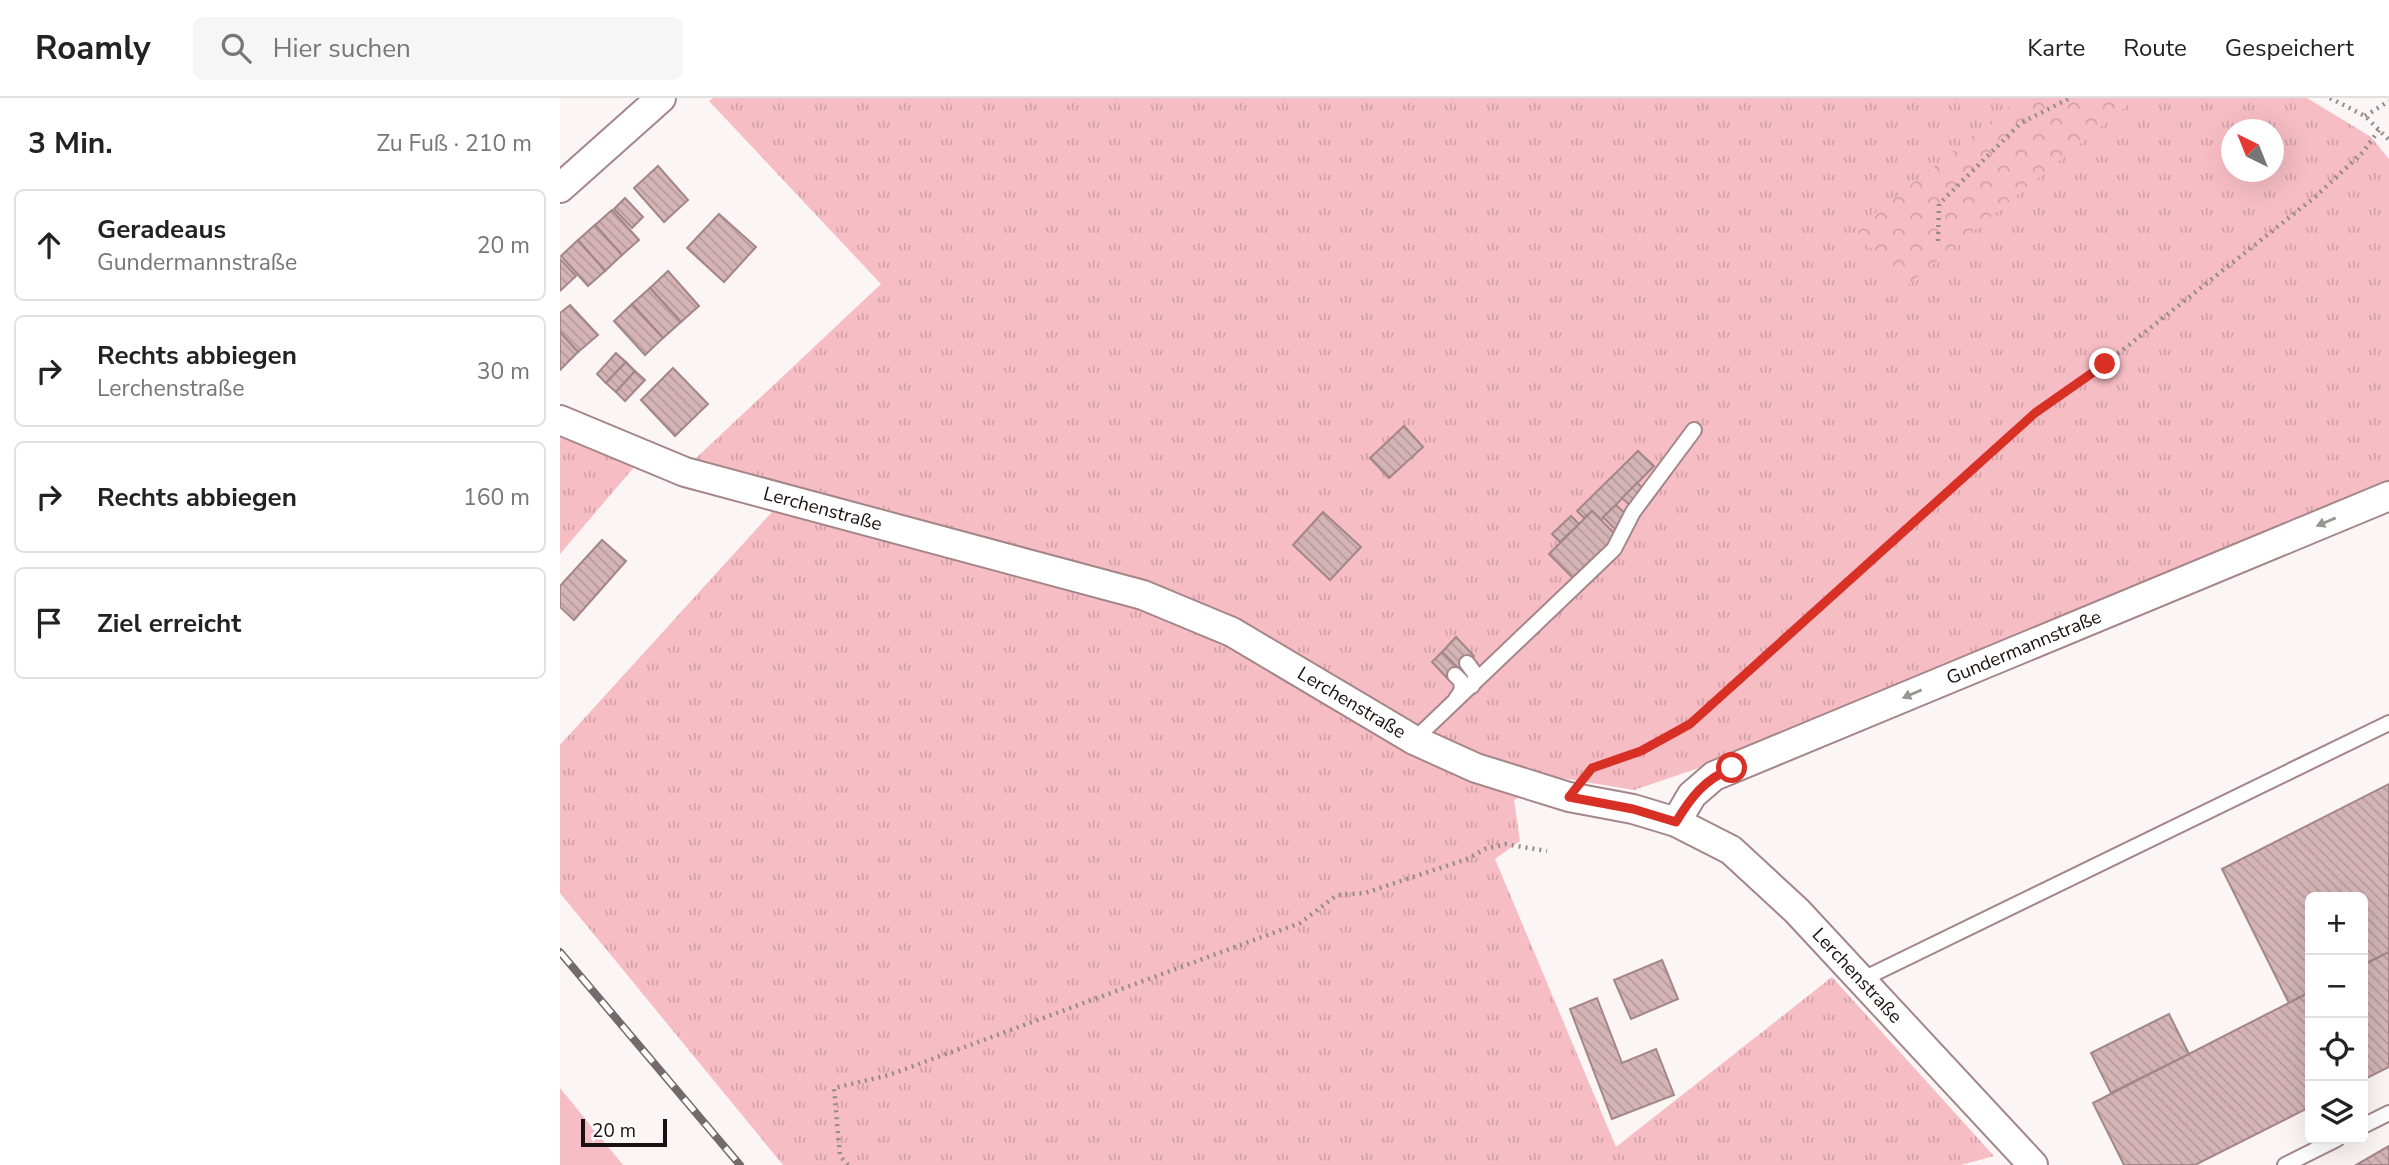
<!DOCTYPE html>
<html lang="de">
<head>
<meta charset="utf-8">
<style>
	:root { --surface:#fff; --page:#f6f6f6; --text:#222; --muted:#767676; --line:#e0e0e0 }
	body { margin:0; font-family:"Nunito Sans",sans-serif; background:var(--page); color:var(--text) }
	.controls { position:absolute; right:21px; bottom:21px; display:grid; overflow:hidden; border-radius:10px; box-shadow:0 7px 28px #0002 }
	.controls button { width:63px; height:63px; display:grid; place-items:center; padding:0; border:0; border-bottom:2px solid var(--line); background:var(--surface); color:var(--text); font:35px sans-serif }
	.compass { position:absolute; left:1661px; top:21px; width:63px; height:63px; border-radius:50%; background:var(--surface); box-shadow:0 7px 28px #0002; rotate:317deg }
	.scale { position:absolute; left:21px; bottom:18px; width:86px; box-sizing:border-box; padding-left:7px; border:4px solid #1c1112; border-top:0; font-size:19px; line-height:24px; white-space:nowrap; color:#1c1112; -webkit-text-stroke:5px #fff; paint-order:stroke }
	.stop { position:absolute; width:21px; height:21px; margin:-16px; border:5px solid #d93025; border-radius:50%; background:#fff }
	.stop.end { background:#d93025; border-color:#fff; box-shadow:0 2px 7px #0008 }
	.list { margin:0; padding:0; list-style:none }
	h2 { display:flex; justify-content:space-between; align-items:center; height:91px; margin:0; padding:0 28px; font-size:30px }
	h2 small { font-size:23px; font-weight:400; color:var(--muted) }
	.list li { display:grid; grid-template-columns:46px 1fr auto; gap:21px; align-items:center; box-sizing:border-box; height:112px; margin:0 14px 14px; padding:0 14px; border:2px solid var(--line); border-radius:10px }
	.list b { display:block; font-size:26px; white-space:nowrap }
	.list p { margin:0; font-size:23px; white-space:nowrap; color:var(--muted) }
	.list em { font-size:23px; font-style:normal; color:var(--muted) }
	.icon { flex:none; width:38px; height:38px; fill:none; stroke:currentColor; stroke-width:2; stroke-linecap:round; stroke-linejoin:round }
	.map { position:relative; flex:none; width:1829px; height:1067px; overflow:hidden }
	header { display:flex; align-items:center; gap:42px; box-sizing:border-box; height:98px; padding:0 35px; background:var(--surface); border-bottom:2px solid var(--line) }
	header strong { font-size:33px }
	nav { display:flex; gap:38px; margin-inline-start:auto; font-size:24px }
	.search { width:490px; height:63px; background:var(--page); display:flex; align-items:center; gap:18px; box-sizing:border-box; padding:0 24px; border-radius:10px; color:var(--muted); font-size:26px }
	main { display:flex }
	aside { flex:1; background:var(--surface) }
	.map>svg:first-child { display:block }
	.grass { fill:url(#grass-tufts); fill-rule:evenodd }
	.forest { fill:url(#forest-crowns) }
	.garden { fill:#f7bdc4 }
	.building { fill:url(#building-back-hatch); stroke:#a48689; stroke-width:2 }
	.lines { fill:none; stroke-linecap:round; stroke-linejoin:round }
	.lane-casing { stroke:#a48689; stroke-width:18 }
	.street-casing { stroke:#a48689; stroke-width:32 }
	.path { stroke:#938b8c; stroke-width:4.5; stroke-dasharray:2 5; stroke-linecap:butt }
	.lane { stroke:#fff; stroke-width:14 }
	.street { stroke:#fff; stroke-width:28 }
	.rail-casing { stroke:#736a6b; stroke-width:8 }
	.rail { stroke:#fff; stroke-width:5; stroke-dasharray:16; stroke-linecap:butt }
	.oneway { fill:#999494 }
	.route { stroke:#d93025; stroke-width:9 }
	.labels { text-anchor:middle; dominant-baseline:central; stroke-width:7; stroke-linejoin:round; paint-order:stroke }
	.street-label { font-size:19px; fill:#1c1112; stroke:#fff }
</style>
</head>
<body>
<header>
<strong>Roamly</strong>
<div class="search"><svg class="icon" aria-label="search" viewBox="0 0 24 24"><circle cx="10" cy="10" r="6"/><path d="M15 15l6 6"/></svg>Hier suchen</div>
<nav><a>Karte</a><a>Route</a><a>Gespeichert</a></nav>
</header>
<main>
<aside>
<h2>3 Min.<small>Zu Fuß · 210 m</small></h2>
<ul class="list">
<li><svg class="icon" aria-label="ahead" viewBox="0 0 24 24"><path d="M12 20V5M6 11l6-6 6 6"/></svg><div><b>Geradeaus</b><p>Gundermannstraße</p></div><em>20 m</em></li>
<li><svg class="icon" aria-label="right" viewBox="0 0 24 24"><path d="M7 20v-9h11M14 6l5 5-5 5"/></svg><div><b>Rechts abbiegen</b><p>Lerchenstraße</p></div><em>30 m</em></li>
<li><svg class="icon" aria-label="right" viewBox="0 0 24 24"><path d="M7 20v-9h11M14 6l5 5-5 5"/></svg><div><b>Rechts abbiegen</b></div><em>160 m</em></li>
<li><svg class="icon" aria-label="arrive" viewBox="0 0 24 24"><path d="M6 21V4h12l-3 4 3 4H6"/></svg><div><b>Ziel erreicht</b></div></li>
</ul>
</aside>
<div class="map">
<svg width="1829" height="1067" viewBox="0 0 1829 1067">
	<defs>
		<pattern id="grass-tufts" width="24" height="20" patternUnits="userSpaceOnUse" patternTransform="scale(1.75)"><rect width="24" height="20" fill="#f7bdc4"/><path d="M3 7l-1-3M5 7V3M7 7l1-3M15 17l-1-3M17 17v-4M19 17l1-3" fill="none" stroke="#d3a1a7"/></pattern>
		<pattern id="forest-crowns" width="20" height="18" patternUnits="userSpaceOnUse" patternTransform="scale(1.75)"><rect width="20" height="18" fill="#f7bdc4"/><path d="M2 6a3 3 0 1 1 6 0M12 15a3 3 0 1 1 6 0" fill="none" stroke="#d3a1a7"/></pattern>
		<pattern id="building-back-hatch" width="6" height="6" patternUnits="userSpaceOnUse" patternTransform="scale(1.75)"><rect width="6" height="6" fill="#d4b4b7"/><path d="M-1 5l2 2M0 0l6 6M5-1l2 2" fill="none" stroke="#b59a9c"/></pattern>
	</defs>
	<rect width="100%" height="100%" fill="#fbf5f5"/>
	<g class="grass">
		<path d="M 153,0 L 1747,0 L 1811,39 L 1829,61 L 1829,391 L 1183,655 L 1074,692 L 1001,680 L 954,702 L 960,743 L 935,761 L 1056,1049 L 1272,879 L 1434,1058 L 1401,1067 L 223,1067 L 0,795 L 0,647 L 212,414 L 163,370 L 134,362 L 321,186 L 149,3 ZM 1672,32 L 1714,32 L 1714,74 L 1672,74 Z"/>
		<path d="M 0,339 L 75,368 L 0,456 Z"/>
	</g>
	<path class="forest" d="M 1460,0 L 1576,0 L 1344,190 L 1295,131 Z"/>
	<path class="garden" d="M 0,990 L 63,1067 L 0,1067 Z"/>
	<g class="building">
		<path d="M 98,68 L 128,102 L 104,124 L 74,90 Z"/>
		<path d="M 65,100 L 83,119 L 72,130 L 54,111 Z"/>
		<path d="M 52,112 L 79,142 L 62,157 L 35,127 Z"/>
		<path d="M 159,116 L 196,149 L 164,184 L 127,150 Z"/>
		<path d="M 35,127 L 62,157 L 45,173 L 18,142 Z"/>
		<path d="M 18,142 L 45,173 L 28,188 L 1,158 Z"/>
		<path d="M 0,161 L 16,178 L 0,193 Z"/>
		<path d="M 108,173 L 139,208 L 121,224 L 90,190 Z"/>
		<path d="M 90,190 L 121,224 L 103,240 L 72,206 Z"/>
		<path d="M 72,206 L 103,240 L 85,257 L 54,223 Z"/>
		<path d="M 10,207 L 38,237 L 18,254 L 0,234 L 0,215 Z"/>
		<path d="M 0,234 L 18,254 L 0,272 Z"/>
		<path d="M 56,255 L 66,264 L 46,285 L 37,276 Z"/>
		<path d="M 66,264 L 75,273 L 56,294 L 46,285 Z"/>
		<path d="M 113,270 L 148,306 L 115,338 L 81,302 Z"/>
		<path d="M 75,273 L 85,282 L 65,303 L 56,294 Z"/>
		<path d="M 844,328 L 863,349 L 829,380 L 810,360 Z"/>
		<path d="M 1078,353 L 1094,368 L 1041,422 L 1032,413 L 1024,420 L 1017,413 Z"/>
		<path d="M 1077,385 L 1086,393 L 1072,409 L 1062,400 Z"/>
		<path d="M 1056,407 L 1068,418 L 1055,431 L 1043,419 Z"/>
		<path d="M 1032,413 L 1057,438 L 1014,481 L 989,456 Z"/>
		<path d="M 763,414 L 801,449 L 770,482 L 733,447 Z"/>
		<path d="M 1011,418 L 1019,426 L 1000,444 L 992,436 Z"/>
		<path d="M 42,442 L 66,463 L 14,522 L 0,509 L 0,488 Z"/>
		<path d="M 896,539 L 914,558 L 900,572 L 882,554 Z"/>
		<path d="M 882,554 L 900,572 L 889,582 L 872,564 Z"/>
		<path d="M 1829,686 L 1829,854 L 1803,867 L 1803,799 L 1750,799 L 1750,894 L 1729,905 L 1662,771 Z"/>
		<path d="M 1829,854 L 1829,969 L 1803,982 L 1803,867 Z"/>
		<path d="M 1102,862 L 1118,901 L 1071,921 L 1054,882 Z"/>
		<path d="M 1750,894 L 1750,1009 L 1635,1067 L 1564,1067 L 1533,1005 Z"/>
		<path d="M 1037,900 L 1062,965 L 1096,951 L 1114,997 L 1052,1021 L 1010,911 Z"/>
		<path d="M 1609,916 L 1629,956 L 1551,995 L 1531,955 Z"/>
		<path d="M 1829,1048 L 1829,1067 L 1796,1067 Z"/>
	</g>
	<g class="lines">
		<g class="lane-casing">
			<g id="lane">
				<path d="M 907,565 L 916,577 L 912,588"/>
				<path d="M 895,577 L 901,583 L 902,592 L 896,601"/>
				<path d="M 854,642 L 1054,451 L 1073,414 L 1134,332"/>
				<path d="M 1301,882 L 1829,625"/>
				<path d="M 1803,1028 L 1829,1015"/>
				<path d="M 1725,1067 L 1777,1041"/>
			</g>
		</g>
		<g class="street-casing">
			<g id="street">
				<path d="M 0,90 L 101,0"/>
				<path id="s1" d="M 0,322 L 125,374 L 583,497 L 672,534 L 854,642 L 916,670 L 1009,699 L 1073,711 L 1116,724 L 1171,752 L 1237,813 L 1473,1067"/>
				<path id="s2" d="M 1116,724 L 1132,697 L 1154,678 L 1829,398"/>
			</g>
		</g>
		<g class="path">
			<path d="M 1770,0 L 1805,18 L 1829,42"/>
			<path d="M 1805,18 L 1829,3"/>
			<path d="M 1378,143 L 1379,106 L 1461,25 L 1510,0"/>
			<path d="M 1029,674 L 1032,670 L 1081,653 L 1130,626 L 1475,315 L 1545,266 L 1755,99 L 1803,54 L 1819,32"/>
			<path d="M 288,1067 L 280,1058 L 274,990 L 329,977 L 740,825 L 777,797 L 805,795 L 907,761 L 925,751 L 945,746 L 987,753"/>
		</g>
		<use href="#lane" class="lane"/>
		<use href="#street" class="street"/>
		<g class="rail-casing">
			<path id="rail" d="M 0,854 L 180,1067"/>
		</g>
		<use href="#rail" class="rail"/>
	</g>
	<defs><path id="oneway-solid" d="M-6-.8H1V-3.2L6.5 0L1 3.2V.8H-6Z" transform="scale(1.75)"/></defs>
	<g class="oneway">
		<use href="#oneway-solid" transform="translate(1766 424) rotate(157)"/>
		<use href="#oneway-solid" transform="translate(1352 596) rotate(157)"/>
	</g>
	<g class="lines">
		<path class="route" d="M 1172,670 C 1144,682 1131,699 1116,724 L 1073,711 L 1009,699 L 1032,670 L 1081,653 L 1130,626 L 1475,315 L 1545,266"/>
	</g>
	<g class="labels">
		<g class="street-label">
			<text stroke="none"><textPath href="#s1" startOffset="278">Lerchenstraße</textPath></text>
			<text stroke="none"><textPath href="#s2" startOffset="396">Gundermannstraße</textPath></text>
			<text stroke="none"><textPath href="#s1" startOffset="845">Lerchenstraße</textPath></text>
			<text stroke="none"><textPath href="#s1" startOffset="1433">Lerchenstraße</textPath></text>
		</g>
	</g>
</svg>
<div class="controls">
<button>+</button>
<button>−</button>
<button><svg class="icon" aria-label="locate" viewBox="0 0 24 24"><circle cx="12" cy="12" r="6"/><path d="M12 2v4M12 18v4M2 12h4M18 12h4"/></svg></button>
<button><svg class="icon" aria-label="layers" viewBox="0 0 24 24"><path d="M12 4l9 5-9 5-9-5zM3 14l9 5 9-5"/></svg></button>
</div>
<svg class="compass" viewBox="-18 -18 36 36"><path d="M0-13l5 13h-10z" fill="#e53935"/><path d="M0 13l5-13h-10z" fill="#767676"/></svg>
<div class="scale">20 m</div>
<div class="stop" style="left:1172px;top:670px"></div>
<div class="stop end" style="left:1545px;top:266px"></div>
</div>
</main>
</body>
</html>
